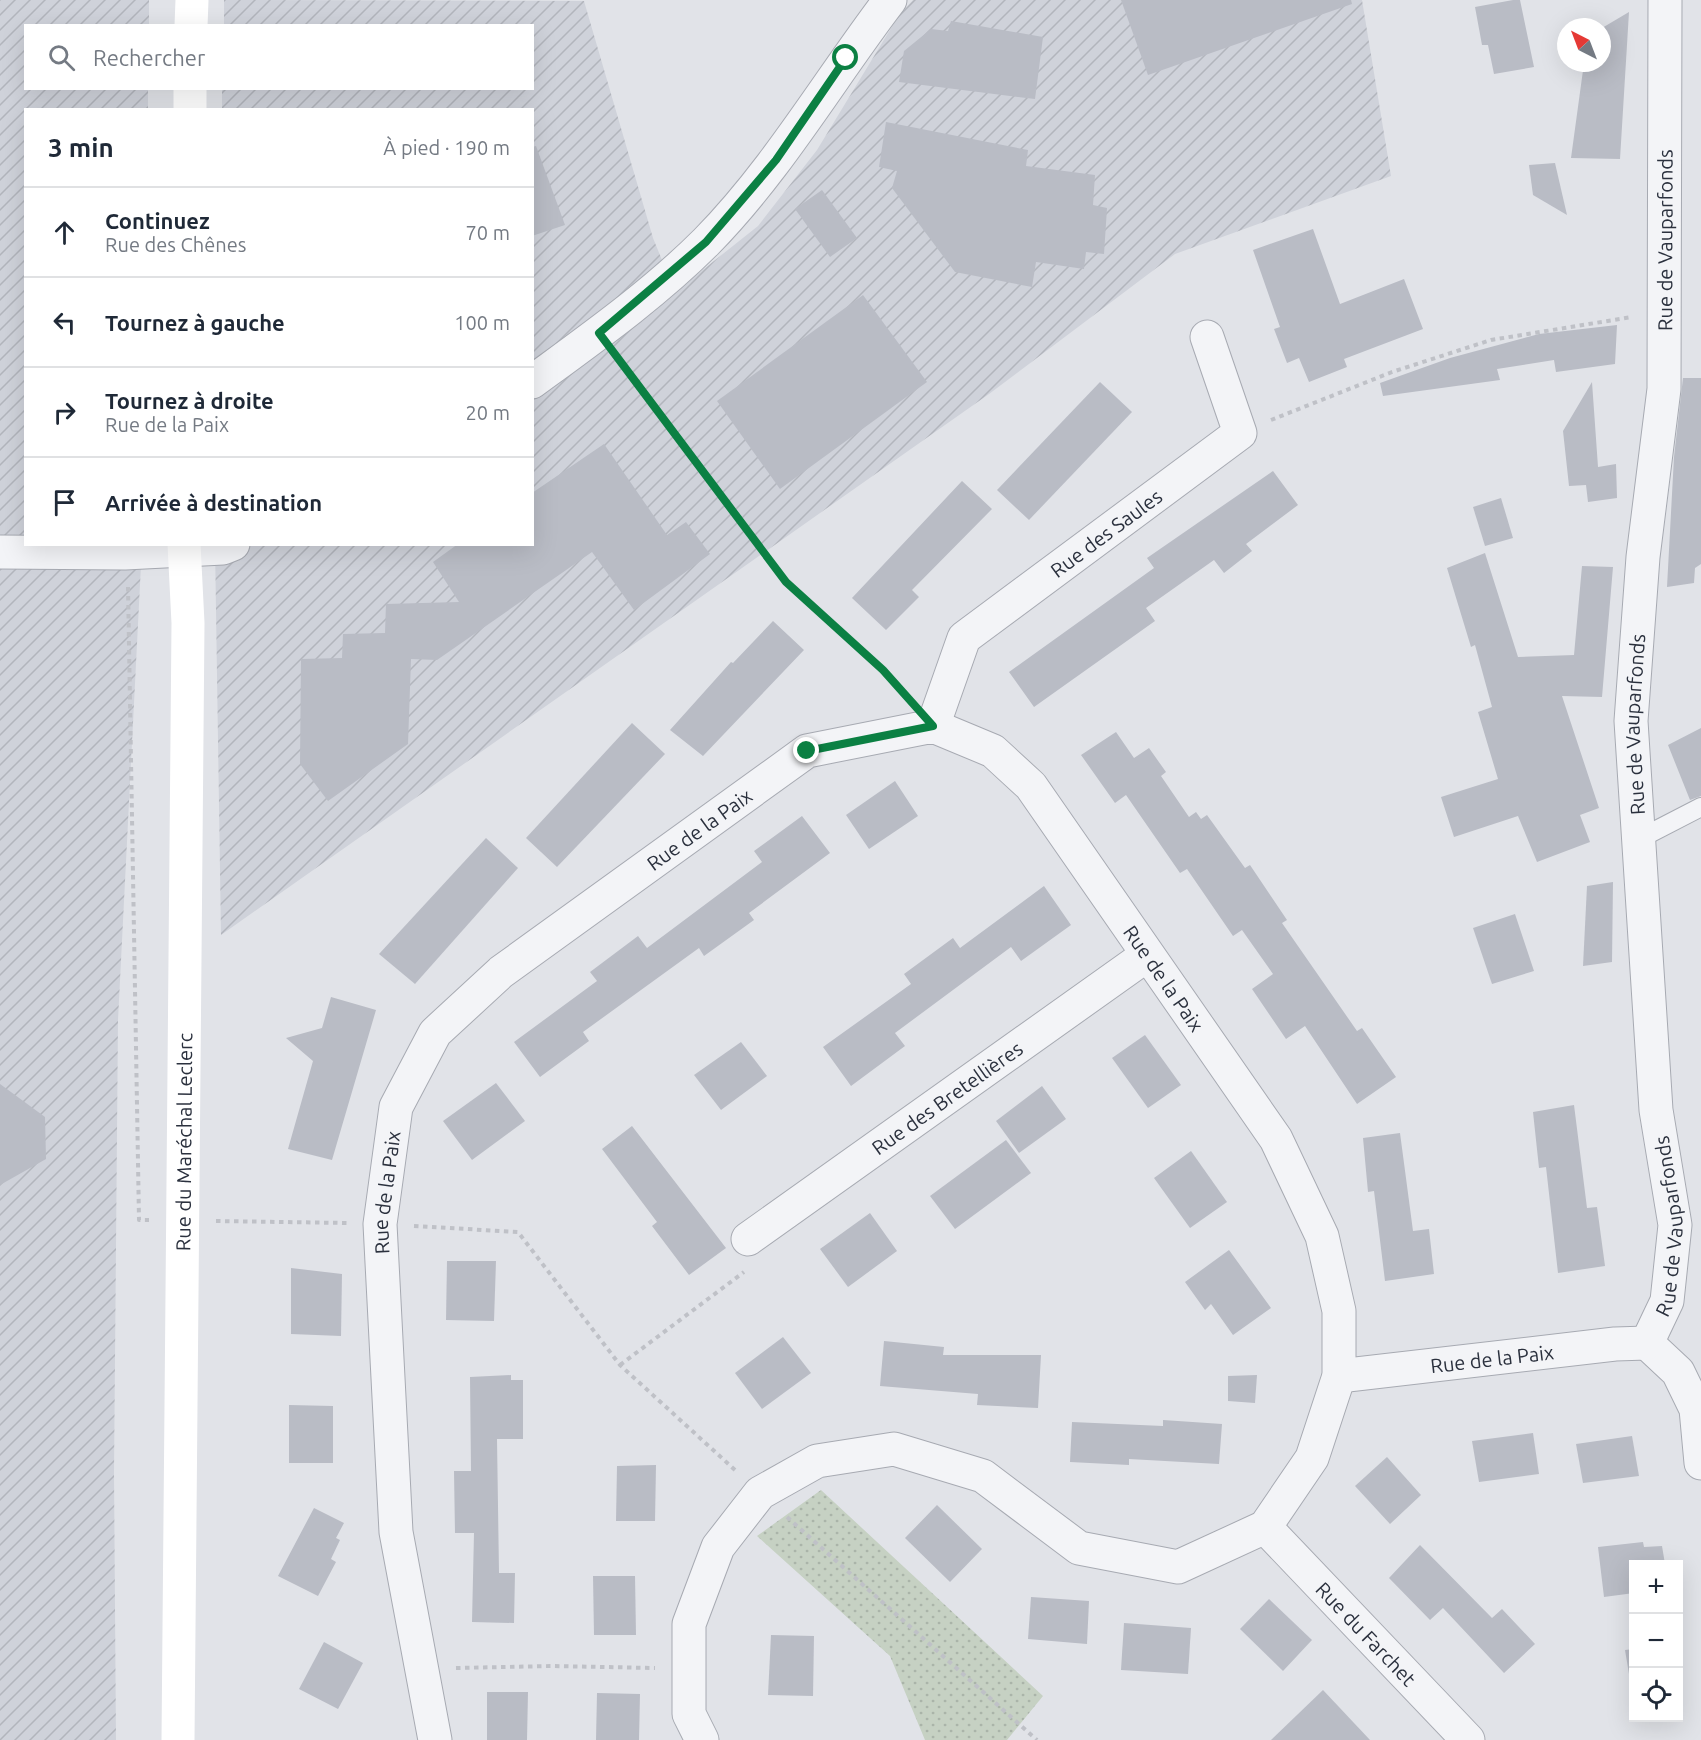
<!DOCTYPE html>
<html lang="fr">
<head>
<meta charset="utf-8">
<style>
	:root { --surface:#fff; --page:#f2f2f3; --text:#1f2937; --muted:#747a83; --line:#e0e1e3 }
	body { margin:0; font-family:Ubuntu,sans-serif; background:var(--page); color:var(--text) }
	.controls { position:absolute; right:18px; bottom:18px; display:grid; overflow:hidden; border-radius:0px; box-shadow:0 6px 24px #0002 }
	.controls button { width:54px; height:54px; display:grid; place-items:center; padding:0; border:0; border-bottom:2px solid var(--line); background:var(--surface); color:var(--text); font:30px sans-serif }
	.compass { position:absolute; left:1557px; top:18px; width:54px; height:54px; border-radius:50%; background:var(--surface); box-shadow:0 6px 24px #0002; rotate:318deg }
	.stop { position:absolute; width:18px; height:18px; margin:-14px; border:4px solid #0b8043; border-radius:50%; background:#fff }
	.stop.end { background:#0b8043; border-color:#fff; box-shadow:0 2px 6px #0008 }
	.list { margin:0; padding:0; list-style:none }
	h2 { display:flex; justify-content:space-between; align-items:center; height:78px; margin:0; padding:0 24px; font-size:26px }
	h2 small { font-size:20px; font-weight:400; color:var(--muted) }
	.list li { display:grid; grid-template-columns:39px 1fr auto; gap:18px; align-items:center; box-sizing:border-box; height:90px; padding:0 24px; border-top:2px solid var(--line) }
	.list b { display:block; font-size:22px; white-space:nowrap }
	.list p { margin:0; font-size:20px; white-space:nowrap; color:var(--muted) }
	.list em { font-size:20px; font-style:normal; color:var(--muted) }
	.icon { flex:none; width:33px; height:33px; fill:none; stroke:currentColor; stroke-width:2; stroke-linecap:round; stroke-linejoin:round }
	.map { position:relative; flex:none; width:1701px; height:1740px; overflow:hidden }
	.search { position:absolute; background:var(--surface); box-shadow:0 6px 24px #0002; left:24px; top:24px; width:510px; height:66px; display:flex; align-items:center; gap:15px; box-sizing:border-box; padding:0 21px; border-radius:0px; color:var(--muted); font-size:22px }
	.panel { position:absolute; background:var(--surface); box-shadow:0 6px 24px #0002; left:24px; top:108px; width:510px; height:438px; border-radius:0px }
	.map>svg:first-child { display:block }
	.industrial { fill:url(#industrial-furrows) }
	.grass { fill:url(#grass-dots) }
	.building { fill:#b9bcc5 }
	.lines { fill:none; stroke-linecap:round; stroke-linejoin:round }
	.service-casing { stroke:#a7aab2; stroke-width:20 }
	.minor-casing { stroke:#a7aab2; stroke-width:35 }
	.path { stroke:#bfc1c7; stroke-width:4; stroke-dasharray:4.5 4.5; stroke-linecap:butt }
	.service { stroke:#f3f4f7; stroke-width:18 }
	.minor { stroke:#f3f4f7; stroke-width:33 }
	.secondary { stroke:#fff; stroke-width:33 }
	.route { stroke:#0b8043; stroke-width:8 }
	.labels { text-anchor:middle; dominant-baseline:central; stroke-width:4.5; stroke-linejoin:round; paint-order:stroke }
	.street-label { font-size:20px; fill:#2b313e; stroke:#f0f2f6 }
</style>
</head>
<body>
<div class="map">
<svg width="1701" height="1740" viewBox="0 0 1701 1740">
	<defs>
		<pattern id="industrial-furrows" width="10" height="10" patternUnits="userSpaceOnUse" patternTransform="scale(1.5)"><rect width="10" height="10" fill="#cfd2da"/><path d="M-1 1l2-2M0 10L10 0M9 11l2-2" fill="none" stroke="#b2b5bc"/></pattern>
		<pattern id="grass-dots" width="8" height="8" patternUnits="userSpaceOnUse" patternTransform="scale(1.5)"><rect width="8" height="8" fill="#c6d1c3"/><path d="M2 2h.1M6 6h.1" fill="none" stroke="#aab4a9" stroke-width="1.8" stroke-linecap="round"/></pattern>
	</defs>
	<rect width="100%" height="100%" fill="#e1e3e8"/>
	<g class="industrial">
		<path d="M 0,0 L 149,0 L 149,25 L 26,26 L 26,88 L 148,89 L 148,109 L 26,110 L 26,544 L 142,545 L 118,1020 L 114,1473 L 116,1740 L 0,1740 Z"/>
		<path d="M 224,0 L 584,1 L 653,238 L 675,292 L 758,226 L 817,150 L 899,15 L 913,0 L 1362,0 L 1391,176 L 1175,254 L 989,394 L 221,935 L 215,545 L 532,544 L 532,110 L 222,109 L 222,89 L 532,88 L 532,26 L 224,25 Z"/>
	</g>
	<path class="grass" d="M 821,1490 L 1043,1696 L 1007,1740 L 925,1740 L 890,1656 L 757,1536 Z"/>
	<g class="building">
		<path d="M 1121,0 L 1351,0 L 1352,4 L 1148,75 Z"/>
		<path d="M 1513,0 L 1520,0 L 1534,67 L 1494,74 L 1488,45 L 1482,45 L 1475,7 Z"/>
		<path d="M 1629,12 L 1620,159 L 1571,158 L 1584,63 L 1602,63 L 1602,28 Z"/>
		<path d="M 951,21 L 1043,37 L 1035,99 L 899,82 L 904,51 L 931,29 L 948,31 Z"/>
		<path d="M 886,122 L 1028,150 L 1026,166 L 1095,175 L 1093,205 L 1107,208 L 1104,254 L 1086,252 L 1084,269 L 1036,262 L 1032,287 L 955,272 L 892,188 L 897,171 L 879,167 Z"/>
		<path d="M 536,146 L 565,225 L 532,236 L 532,147 Z"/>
		<path d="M 1555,163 L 1567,215 L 1533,195 L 1529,165 Z"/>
		<path d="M 822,190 L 857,238 L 830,257 L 795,209 Z"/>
		<path d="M 1313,229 L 1340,304 L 1404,279 L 1423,329 L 1344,359 L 1347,367 L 1309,382 L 1299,358 L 1287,363 L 1274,329 L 1280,327 L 1253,250 Z"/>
		<path d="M 863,295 L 927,382 L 780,489 L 717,401 Z"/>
		<path d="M 1617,325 L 1615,364 L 1556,372 L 1554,360 L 1497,369 L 1500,380 L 1383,396 L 1380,383 L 1450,358 L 1539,334 Z"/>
		<path d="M 1683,378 L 1701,378 L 1701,564 L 1695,568 L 1694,583 L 1667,587 L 1674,457 Z"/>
		<path d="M 1100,382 L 1132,412 L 1029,520 L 997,490 Z"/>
		<path d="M 1592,382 L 1598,467 L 1616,464 L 1617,498 L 1588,502 L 1586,485 L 1569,486 L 1563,431 Z"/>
		<path d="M 604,444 L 667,535 L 686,522 L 710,554 L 634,610 L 592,552 L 437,660 L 411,659 L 408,744 L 328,801 L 300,764 L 301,659 L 342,658 L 343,634 L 385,633 L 386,604 L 459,602 L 433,562 L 458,544 L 532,544 L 532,493 Z"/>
		<path d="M 1273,471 L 1298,505 L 1246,544 L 1252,551 L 1224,573 L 1214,560 L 1146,608 L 1155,621 L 1034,707 L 1009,672 L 1154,568 L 1147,558 Z"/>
		<path d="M 962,481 L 992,509 L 912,590 L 919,597 L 886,630 L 852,598 Z"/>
		<path d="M 1501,498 L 1513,538 L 1485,546 L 1473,507 Z"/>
		<path d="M 1485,553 L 1518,657 L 1574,655 L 1582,566 L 1613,567 L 1602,697 L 1562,696 L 1599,808 L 1580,815 L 1590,842 L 1537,862 L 1518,816 L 1454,837 L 1441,797 L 1498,779 L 1478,712 L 1492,707 L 1475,645 L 1471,647 L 1447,568 Z"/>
		<path d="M 773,621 L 804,650 L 703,756 L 670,730 L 731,662 L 733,663 Z"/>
		<path d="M 632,723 L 665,754 L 557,867 L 526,838 Z"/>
		<path d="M 1701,728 L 1701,796 L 1690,800 L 1668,745 Z"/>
		<path d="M 1116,732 L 1134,758 L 1149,748 L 1166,772 L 1161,776 L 1189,817 L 1196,812 L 1201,819 L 1207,815 L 1245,868 L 1250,865 L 1287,920 L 1282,923 L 1357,1031 L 1362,1028 L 1396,1077 L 1357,1104 L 1305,1026 L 1286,1039 L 1252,989 L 1273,974 L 1242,930 L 1233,936 L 1187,869 L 1180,873 L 1126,795 L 1115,803 L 1081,755 Z"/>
		<path d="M 895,781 L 918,816 L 869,849 L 846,815 Z"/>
		<path d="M 802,816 L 830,853 L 749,913 L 754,920 L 704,956 L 699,948 L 583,1032 L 589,1041 L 540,1077 L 514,1042 L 597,981 L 590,972 L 638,936 L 647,948 L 762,862 L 754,851 Z"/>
		<path d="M 486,838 L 518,868 L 415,984 L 379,954 Z"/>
		<path d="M 1613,882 L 1612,962 L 1583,966 L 1587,886 Z"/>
		<path d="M 1044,886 L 1071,925 L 1021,961 L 1011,947 L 895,1033 L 905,1046 L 851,1086 L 823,1047 L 911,984 L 904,974 L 953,938 L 960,948 Z"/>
		<path d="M 1515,914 L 1534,971 L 1492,984 L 1473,928 Z"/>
		<path d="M 331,997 L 376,1010 L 332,1160 L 288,1149 L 313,1061 L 286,1038 L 322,1028 Z"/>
		<path d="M 1145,1035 L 1181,1085 L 1148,1108 L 1112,1058 Z"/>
		<path d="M 741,1042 L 767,1076 L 721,1110 L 694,1075 Z"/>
		<path d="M 496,1083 L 525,1121 L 472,1160 L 443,1121 Z"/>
		<path d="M 0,1084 L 45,1117 L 46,1159 L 0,1185 Z"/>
		<path d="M 1042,1086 L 1066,1119 L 1019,1153 L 996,1121 Z"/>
		<path d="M 1574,1105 L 1587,1208 L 1597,1207 L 1605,1266 L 1558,1273 L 1546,1167 L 1539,1168 L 1533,1112 Z"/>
		<path d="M 632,1126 L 726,1248 L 689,1275 L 652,1226 L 657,1222 L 602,1149 Z"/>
		<path d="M 1400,1133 L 1413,1231 L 1429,1229 L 1434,1274 L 1385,1281 L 1374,1191 L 1368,1192 L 1363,1138 Z"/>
		<path d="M 1006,1140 L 1031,1173 L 955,1229 L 930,1196 Z"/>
		<path d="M 1191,1151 L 1227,1202 L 1190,1228 L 1154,1178 Z"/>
		<path d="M 870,1213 L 897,1251 L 848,1287 L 820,1249 Z"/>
		<path d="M 1229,1250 L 1271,1308 L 1233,1335 L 1211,1304 L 1205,1310 L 1185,1282 Z"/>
		<path d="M 447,1261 L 496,1261 L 494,1321 L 446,1320 Z"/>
		<path d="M 291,1268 L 342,1274 L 341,1336 L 291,1334 Z"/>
		<path d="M 783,1337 L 811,1373 L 762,1409 L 735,1373 Z"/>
		<path d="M 884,1341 L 944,1347 L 943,1355 L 1041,1355 L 1038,1408 L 977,1405 L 978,1394 L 880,1386 Z"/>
		<path d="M 511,1375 L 511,1380 L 523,1380 L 523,1439 L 497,1439 L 499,1573 L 515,1573 L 514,1623 L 472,1622 L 474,1533 L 455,1533 L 454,1471 L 471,1471 L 470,1377 Z"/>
		<path d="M 1257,1375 L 1255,1403 L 1228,1401 L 1228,1376 Z"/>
		<path d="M 289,1405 L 333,1406 L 333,1463 L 289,1463 Z"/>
		<path d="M 1163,1420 L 1222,1424 L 1219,1464 L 1129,1459 L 1129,1465 L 1070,1462 L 1072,1422 L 1163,1426 Z"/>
		<path d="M 1533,1433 L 1539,1474 L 1479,1482 L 1472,1441 Z"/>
		<path d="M 1632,1436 L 1639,1476 L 1583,1483 L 1576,1444 Z"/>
		<path d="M 1387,1457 L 1421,1495 L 1390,1524 L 1355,1486 Z"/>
		<path d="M 656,1465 L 655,1521 L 616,1521 L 617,1466 Z"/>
		<path d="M 937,1505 L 982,1549 L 950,1582 L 905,1538 Z"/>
		<path d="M 314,1508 L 344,1523 L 336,1538 L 340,1540 L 331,1559 L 336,1562 L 318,1596 L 278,1576 Z"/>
		<path d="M 1643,1542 L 1644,1547 L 1662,1546 L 1665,1564 L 1634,1564 L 1634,1593 L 1604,1597 L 1598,1547 Z"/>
		<path d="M 1420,1545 L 1492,1618 L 1502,1609 L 1535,1644 L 1504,1673 L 1443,1608 L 1430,1620 L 1389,1578 Z"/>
		<path d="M 593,1576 L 635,1576 L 636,1635 L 594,1635 Z"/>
		<path d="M 1031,1597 L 1089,1601 L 1087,1644 L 1028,1639 Z"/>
		<path d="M 1269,1599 L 1312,1640 L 1283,1671 L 1240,1629 Z"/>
		<path d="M 1124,1623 L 1191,1628 L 1188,1674 L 1121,1670 Z"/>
		<path d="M 771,1635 L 814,1636 L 813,1696 L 768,1695 Z"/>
		<path d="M 324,1642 L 363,1663 L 338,1709 L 299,1689 Z"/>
		<path d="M 1634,1649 L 1634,1704 L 1625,1650 Z"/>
		<path d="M 1323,1690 L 1370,1740 L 1271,1740 Z"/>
		<path d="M 487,1692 L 528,1692 L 527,1740 L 487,1740 Z"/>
		<path d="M 597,1693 L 640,1694 L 639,1740 L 596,1740 Z"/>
	</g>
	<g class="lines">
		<g class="service-casing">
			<path id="service" d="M 1641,838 L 1701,807"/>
		</g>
		<g class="minor-casing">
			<g id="minor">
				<path d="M 532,382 C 592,338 654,294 706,242 C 777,170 829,80 890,0"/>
				<path d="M 0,552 L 125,553 L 223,548 L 233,544"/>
				<path id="s1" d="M 933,726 L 964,638 L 1240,433 L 1207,337"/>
				<path id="s2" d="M 748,1239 L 1147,955"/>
				<path id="s3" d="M 1647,1343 L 1667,1301 L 1675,1225 L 1656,1110 L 1631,721 L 1643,557 L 1664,389 L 1665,0"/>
				<path d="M 1647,1343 L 1678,1372 L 1696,1409 L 1701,1463"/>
				<path id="s4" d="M 1339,1376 L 1615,1344 L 1647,1343"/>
				<path id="s5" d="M 1265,1527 L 1468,1740"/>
				<path id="s6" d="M 435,1740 L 396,1532 L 380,1224 L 396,1107 L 435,1033 L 501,972 L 807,751 L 933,726 L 993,751 L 1031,786 L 1276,1139 L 1322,1236 L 1339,1311 L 1339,1376 L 1312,1458 L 1265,1527 L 1178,1567 L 1079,1548 L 983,1476 L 894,1449 L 817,1461 L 760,1493 L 718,1547 L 689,1624 L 689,1714 L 702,1740"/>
			</g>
		</g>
		<g class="path">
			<path d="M 619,360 L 786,582 L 883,671 L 907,697"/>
			<path d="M 1271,420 L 1392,372 L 1491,340 L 1632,317"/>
			<path d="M 128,587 L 139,1220 L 149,1220"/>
			<path d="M 216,1221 L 347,1223"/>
			<path d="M 414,1226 L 518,1232 L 620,1365 L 735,1470"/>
			<path d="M 620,1365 L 744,1272"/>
			<path d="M 787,1517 L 1037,1740"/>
			<path d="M 456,1668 L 552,1666 L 655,1668"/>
		</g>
		<use href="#service" class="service"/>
		<use href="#minor" class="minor"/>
		<g class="secondary">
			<path d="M 191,26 L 192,0"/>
			<path d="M 190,110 L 190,88"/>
			<path id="s7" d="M 178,1740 L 188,623 L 184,544"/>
		</g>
	</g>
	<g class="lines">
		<path class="route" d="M 807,751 L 933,726 L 883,670 L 786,582 L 599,333 L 706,242 L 776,160 L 846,58"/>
	</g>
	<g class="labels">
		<g class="street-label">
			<text stroke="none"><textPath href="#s3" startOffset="1112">Rue de Vauparfonds</textPath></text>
			<text stroke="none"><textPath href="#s1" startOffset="270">Rue des Saules</textPath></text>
			<text stroke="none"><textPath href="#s3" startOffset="626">Rue de Vauparfonds</textPath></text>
			<text stroke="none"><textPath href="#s6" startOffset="1056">Rue de la Paix</textPath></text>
			<text stroke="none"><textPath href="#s6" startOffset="1668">Rue de la Paix</textPath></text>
			<text stroke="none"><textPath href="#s2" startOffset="244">Rue des Bretellières</textPath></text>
			<text stroke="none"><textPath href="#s7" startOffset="598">Rue du Maréchal Leclerc</textPath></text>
			<text stroke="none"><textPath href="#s6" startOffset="552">Rue de la Paix</textPath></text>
			<text stroke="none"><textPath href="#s3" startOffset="122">Rue de Vauparfonds</textPath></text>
			<text stroke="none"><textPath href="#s4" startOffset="154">Rue de la Paix</textPath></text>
			<text stroke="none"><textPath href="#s5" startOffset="147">Rue du Farchet</textPath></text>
		</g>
	</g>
</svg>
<div class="controls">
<button>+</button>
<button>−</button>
<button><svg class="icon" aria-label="locate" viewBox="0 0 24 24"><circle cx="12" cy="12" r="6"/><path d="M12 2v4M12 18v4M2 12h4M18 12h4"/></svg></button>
</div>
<svg class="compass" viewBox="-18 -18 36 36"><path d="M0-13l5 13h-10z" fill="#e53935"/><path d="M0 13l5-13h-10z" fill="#747a83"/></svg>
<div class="stop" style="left:846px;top:58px"></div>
<div class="stop end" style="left:807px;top:751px"></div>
<div class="search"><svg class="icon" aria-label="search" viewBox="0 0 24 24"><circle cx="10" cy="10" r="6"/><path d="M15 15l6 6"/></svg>Rechercher</div>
<section class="panel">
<h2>3 min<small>À pied · 190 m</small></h2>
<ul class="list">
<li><svg class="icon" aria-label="ahead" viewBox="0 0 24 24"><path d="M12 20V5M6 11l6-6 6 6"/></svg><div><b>Continuez</b><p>Rue des Chênes</p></div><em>70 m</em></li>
<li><svg class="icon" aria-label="left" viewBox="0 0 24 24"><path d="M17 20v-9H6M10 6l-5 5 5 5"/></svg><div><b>Tournez à gauche</b></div><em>100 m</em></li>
<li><svg class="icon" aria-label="right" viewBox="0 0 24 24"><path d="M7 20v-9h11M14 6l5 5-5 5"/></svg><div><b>Tournez à droite</b><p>Rue de la Paix</p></div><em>20 m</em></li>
<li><svg class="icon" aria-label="arrive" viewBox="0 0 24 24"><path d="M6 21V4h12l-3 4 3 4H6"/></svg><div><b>Arrivée à destination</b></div></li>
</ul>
</section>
</div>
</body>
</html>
